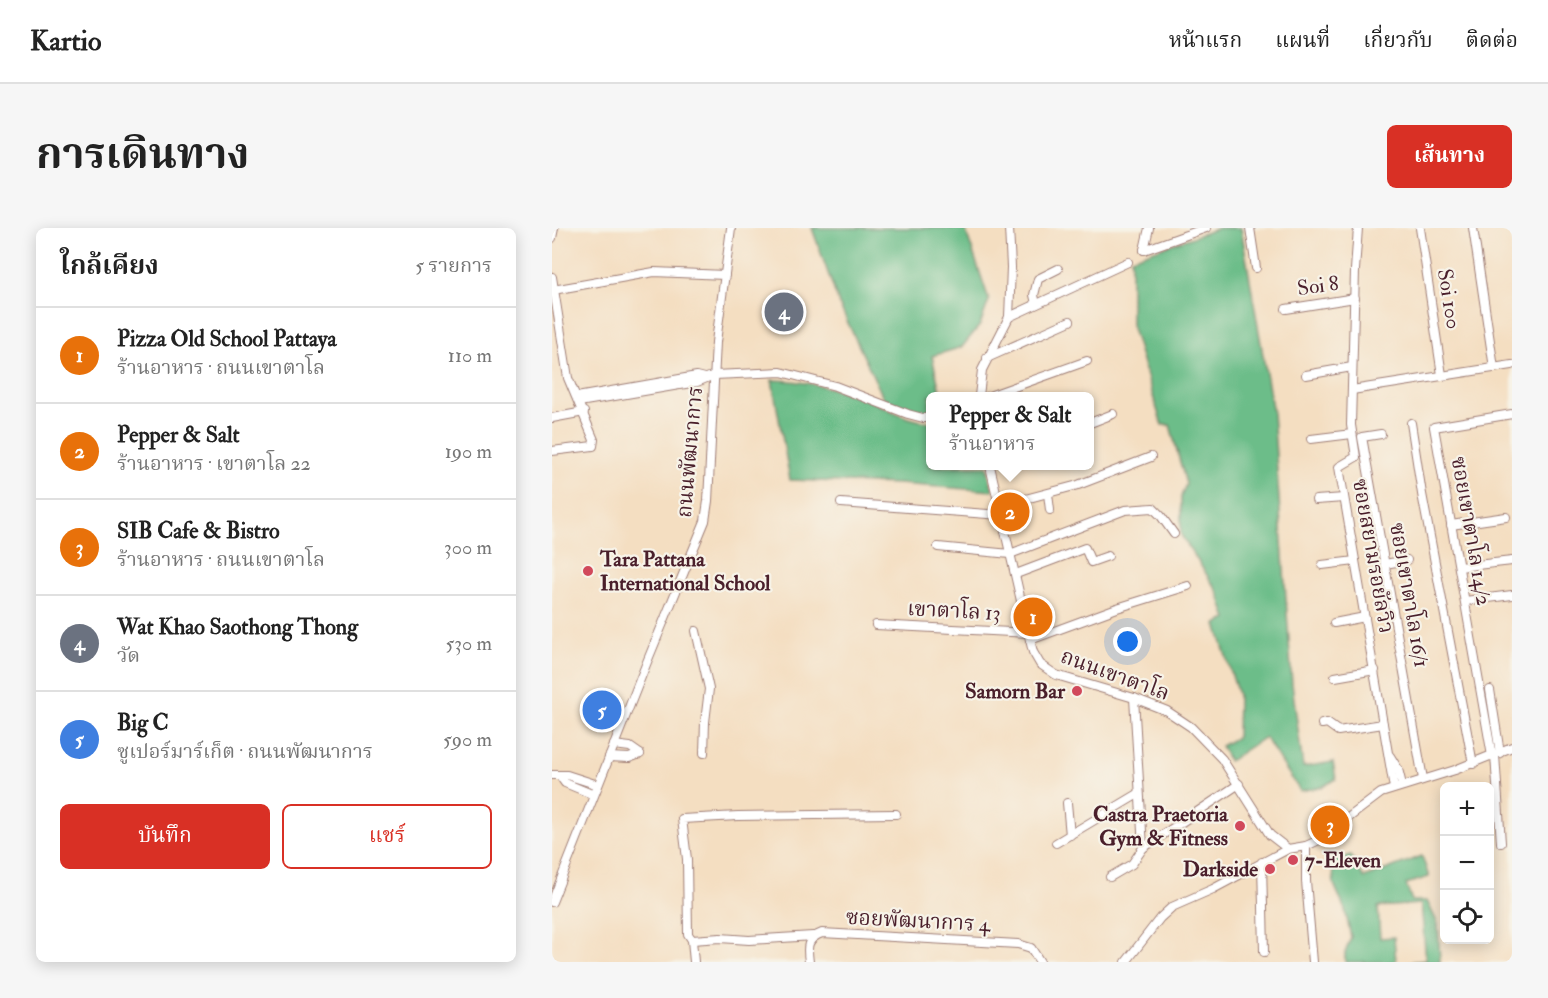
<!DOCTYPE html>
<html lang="th">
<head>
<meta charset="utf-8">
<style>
	:root { --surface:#fff; --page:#f6f6f6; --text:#222; --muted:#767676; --line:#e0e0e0; --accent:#d93025 }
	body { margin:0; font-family:"IM FELL Double Pica","Noto Serif Thai",serif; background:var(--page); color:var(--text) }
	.controls { position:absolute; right:18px; bottom:18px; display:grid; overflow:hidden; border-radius:9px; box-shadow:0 3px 15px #0003 }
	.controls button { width:54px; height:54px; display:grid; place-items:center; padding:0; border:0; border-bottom:2px solid var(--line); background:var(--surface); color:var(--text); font:30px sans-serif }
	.you { position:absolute; left:576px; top:414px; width:21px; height:21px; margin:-15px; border:4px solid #fff; border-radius:50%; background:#1a73e8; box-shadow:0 0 0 9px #1a73e833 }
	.badge { display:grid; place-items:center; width:39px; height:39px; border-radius:50%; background:var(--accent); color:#fff; font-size:20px; font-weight:700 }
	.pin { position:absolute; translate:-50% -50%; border:3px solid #fff; box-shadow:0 2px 6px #0006 }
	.popup { position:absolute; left:374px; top:164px; width:168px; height:78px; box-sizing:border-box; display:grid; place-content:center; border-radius:9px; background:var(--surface); filter:drop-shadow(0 2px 4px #0005); font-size:20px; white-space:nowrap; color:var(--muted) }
	.popup b { font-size:22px; color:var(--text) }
	.popup::after { content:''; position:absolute; left:50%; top:100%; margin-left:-12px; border:12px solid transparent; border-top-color:var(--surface) }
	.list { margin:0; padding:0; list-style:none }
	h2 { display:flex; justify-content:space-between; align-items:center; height:78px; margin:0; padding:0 24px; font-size:26px }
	h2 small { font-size:20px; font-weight:400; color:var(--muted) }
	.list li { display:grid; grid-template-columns:39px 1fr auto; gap:18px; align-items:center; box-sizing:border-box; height:96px; padding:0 24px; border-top:2px solid var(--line) }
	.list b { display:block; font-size:22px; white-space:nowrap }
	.list p { margin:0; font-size:20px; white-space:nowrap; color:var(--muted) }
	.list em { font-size:20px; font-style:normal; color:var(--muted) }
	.actions { display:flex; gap:12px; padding:18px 24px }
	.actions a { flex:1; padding:14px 0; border:2px solid var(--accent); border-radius:9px; text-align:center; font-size:21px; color:var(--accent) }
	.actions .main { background:var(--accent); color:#fff }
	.icon { flex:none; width:33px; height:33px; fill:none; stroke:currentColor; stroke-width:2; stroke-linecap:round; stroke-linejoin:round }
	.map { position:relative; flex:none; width:960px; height:734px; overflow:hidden; border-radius:9px }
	header { display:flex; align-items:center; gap:36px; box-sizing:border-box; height:84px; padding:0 30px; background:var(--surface); border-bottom:2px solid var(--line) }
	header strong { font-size:28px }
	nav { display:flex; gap:33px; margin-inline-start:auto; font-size:21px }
	.intro { display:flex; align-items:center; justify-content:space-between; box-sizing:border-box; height:144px; padding:0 36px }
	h1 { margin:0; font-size:42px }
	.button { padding:15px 27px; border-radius:9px; background:var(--accent); color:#fff; font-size:21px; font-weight:700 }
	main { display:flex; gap:36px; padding:0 36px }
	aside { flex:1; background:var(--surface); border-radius:9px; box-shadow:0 3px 15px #0003 }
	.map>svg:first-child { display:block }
	.forest { fill:#6cbd89; stroke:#5b6e5a; stroke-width:1.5 }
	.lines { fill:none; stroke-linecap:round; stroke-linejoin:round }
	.minor-casing { stroke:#9f7e76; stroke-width:10 }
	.minor { stroke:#fff; stroke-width:8 }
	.poi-dot { fill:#d1495b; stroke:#f7f3e8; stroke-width:2 }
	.labels { text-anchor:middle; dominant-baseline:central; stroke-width:4.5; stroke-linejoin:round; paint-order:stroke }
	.street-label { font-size:21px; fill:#4a1f2b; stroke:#f7f3e8 }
	.poi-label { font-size:21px; font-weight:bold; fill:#4a1f2b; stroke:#f7f3e8; text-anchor:end }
</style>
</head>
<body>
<header>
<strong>Kartio</strong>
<nav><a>หน้าแรก</a><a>แผนที่</a><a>เกี่ยวกับ</a><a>ติดต่อ</a></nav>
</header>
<div class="intro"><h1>การเดินทาง</h1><a class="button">เส้นทาง</a></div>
<main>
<aside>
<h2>ใกล้เคียง<small>5 รายการ</small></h2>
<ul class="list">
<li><span class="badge" style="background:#e8710a">1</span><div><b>Pizza Old School Pattaya</b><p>ร้านอาหาร · ถนนเขาตาโล</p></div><em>110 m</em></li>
<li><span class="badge" style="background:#e8710a">2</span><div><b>Pepper &amp; Salt</b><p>ร้านอาหาร · เขาตาโล 22</p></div><em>190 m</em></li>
<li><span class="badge" style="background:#e8710a">3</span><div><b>SIB Cafe &amp; Bistro</b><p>ร้านอาหาร · ถนนเขาตาโล</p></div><em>300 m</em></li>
<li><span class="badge" style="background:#6b7280">4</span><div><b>Wat Khao Saothong Thong</b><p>วัด</p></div><em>530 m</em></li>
<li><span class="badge" style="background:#3f7fe0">5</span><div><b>Big C</b><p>ซูเปอร์มาร์เก็ต · ถนนพัฒนาการ</p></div><em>590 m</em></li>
</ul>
<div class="actions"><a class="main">บันทึก</a><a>แชร์</a></div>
</aside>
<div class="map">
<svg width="960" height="734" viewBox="0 0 960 734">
	<rect width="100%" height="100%" fill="#f7f3e8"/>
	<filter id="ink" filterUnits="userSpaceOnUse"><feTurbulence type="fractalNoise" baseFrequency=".0167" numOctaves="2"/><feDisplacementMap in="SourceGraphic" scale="12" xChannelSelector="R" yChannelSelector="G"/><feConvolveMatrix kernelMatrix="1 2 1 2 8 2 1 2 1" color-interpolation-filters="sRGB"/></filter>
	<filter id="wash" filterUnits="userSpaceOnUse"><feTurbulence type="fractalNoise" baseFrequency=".008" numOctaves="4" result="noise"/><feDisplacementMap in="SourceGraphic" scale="24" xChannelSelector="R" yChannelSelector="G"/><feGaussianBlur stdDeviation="1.35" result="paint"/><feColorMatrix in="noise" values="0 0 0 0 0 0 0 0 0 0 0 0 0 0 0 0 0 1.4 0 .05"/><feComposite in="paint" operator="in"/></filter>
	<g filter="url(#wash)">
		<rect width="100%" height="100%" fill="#f4dec1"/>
		<g class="forest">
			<path d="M 260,0 L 413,0 L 437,72 L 428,97 L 410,119 L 380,128 L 389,168 L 378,168 L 378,185 L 370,186 L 346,178 L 331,169 L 287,76 Z"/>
			<path d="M 667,0 L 689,0 L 721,185 L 740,456 L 751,539 L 781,534 L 784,551 L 770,559 L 748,563 L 713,509 L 677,533 L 669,518 L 685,509 L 686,467 L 664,396 L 675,391 L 666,364 L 629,307 L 629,269 L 634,256 L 618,197 L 610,197 L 579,97 L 579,30 Z"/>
			<path d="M 220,152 C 256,152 293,163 325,176 C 346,185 355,192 378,194 L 378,238 L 435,238 L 441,263 L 346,256 L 238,252 Z"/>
			<path d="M 799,627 L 812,650 L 870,628 L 877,649 L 854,656 L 860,673 L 875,673 L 886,696 L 888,734 L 857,734 L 874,732 L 869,676 L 826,679 L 828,710 L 842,709 L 844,734 L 793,734 L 793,725 L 799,709 L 793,682 L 782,656 L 780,633 Z"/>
		</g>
	</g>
	<g filter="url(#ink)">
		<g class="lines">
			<g class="minor-casing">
				<g id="minor">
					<path d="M 698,0 L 704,40"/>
					<path d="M 806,0 L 803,42 L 799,197 L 804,229 L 787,239 L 842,560"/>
					<path d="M 868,0 L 890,147"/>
					<path d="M 921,0 L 942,140"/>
					<path d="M 0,10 L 2,0"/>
					<path d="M 592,22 L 654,0"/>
					<path d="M 592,22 L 597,0"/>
					<path d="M 0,49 L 16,150 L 42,212 L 41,218 L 0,223"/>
					<path d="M 1,62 L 102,44 L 173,47"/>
					<path d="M 484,76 L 482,67 L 486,51 L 506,41"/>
					<path d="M 734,81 L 803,70"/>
					<path d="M 457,89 L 576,34"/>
					<path d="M 435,130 L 518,93"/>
					<path d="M 754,147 L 800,139"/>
					<path d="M 800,162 L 960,137"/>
					<path d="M 427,168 L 430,142 L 457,89 L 459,39 L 457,0"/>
					<path d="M 437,168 L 535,133"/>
					<path d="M 25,169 L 145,148 L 153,150"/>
					<path d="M 27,174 L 145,154 L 162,147 L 229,144 L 283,158 L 356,186 L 371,190 L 378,190"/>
					<path d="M 0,190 L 32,184"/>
					<path d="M 538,195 L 561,186"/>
					<path d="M 859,195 L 870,266 L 921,536"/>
					<path d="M 829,206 L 810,209 L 871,551"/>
					<path d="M 759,211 L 800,206"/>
					<path d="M 438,238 L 478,412 L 481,424 L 488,436 L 504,447 L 582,470 L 615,483 L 639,499 L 670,531 L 718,607 L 736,621 L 754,618 L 767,612 L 829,565 L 903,542 L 960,519"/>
					<path d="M 496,266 L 498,282"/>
					<path d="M 764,272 L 792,270"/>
					<path d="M 289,275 L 449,287"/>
					<path d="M 447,278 L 526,257 L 599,229"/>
					<path d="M 899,297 L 954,289"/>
					<path d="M 386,319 L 458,326 L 573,282 L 601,280 L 609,288 L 622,306"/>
					<path d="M 833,336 L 855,332"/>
					<path d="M 770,337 L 803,333"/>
					<path d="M 907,339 L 960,333"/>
					<path d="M 464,346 L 533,320 L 539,334 L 556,328"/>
					<path d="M 913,373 L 960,367"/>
					<path d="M 782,395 L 813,389"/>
					<path d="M 324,397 L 477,405"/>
					<path d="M 144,403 L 157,461 L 153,494 L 152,525"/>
					<path d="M 478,412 L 565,380 L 636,358"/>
					<path d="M 783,449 L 823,442"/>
					<path d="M 938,462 L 948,525"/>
					<path d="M 770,496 L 775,495 L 786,503 L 831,496"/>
					<path d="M 62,517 L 78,519 L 88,526"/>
					<path d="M 943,527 L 949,615"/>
					<path d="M 838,528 L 846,541 L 850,557"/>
					<path d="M 940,528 L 882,199 L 960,186"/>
					<path d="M 57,529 L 77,530 L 88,526"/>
					<path d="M 0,547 L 15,547 L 46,557"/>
					<path d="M 8,548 L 13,555 L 42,567"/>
					<path d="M 515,575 L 518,607"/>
					<path d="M 504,615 L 586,566"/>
					<path d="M 754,618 L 754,653 L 761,734"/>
					<path d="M 591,620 L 687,556"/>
					<path d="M 710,634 L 712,724"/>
					<path d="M 558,649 L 580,636 L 591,620 L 582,470"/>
					<path d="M 0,674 L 95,434 L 153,293 L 156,273 L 164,114 L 179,0"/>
					<path d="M 261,708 L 197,712 L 168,710 L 140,712 L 136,706 L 135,631 L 130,591 L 186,588 L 344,586"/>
					<path d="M 140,712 L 142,734"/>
					<path d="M 257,734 C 255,719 254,711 270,705 L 466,716 L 479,720 L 488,734"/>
					<path d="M 574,734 L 608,690 L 620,679 L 661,661 L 736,621"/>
				</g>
			</g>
			<use href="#minor" class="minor"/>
		</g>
	</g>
	<g class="poi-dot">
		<circle cx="36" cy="343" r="6"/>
		<circle cx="525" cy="463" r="6"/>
		<circle cx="688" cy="598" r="6"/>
		<circle cx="741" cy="632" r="6"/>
		<circle cx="718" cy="641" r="6"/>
	</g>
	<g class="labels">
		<g class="street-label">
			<text transform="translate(766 58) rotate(-8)">Soi 8</text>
			<text transform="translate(897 71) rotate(81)">Soi 100</text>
			<text transform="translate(138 224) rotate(-85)">ถนนพัฒนาการ</text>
			<text transform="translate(919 303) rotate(80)">ซอยเขาตาโล 14/2</text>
			<text transform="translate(821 328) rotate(80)">ซอยสยามรอยัลวิว</text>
			<text transform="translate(857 367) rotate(80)">ซอยเขาตาโล 16/1</text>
			<text transform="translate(402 383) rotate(3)">เขาตาโล 13</text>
			<text transform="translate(563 447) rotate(20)">ถนนเขาตาโล</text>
			<text transform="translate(366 693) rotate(3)">ซอยพัฒนาการ 4</text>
		</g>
		<g class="poi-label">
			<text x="48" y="331" text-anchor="start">Tara Pattana<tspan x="48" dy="24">International School</tspan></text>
			<text x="513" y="463">Samorn Bar</text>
			<text x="676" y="586">Castra Praetoria<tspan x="676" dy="24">Gym &amp; Fitness</tspan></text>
			<text x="753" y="632" text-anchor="start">7-Eleven</text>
			<text x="706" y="641">Darkside</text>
		</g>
	</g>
</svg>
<div class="controls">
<button>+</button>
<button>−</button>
<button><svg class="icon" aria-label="locate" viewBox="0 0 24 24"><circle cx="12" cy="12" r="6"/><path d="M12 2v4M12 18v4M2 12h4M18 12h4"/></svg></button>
</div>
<div class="you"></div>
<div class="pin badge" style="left:481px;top:389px;background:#e8710a">1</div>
<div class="pin badge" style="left:458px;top:284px;background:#e8710a">2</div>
<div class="popup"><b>Pepper &amp; Salt</b>ร้านอาหาร</div>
<div class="pin badge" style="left:778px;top:597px;background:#e8710a">3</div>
<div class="pin badge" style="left:232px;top:84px;background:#6b7280">4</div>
<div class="pin badge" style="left:50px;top:482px;background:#3f7fe0">5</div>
</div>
</main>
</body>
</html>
